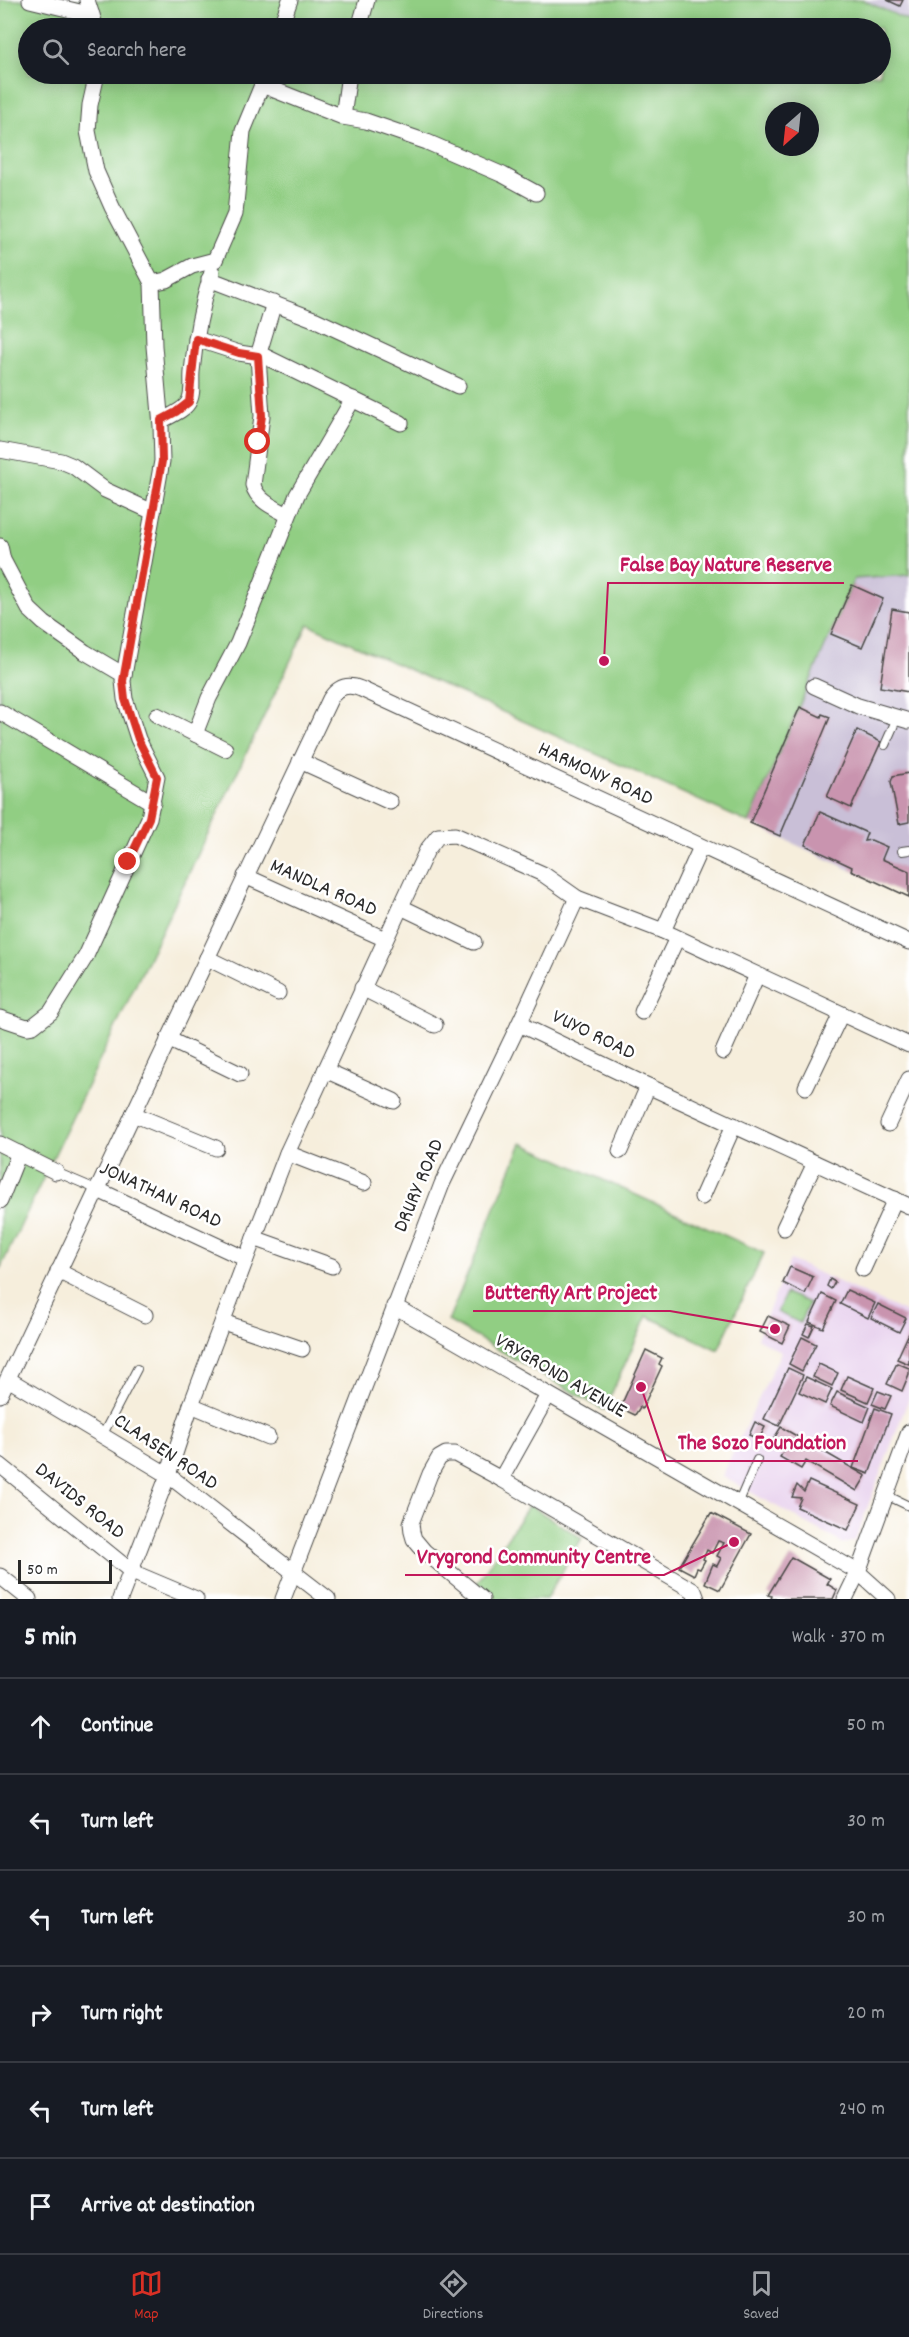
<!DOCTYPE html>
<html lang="en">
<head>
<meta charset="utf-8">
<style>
	:root { --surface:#171b24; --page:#20242c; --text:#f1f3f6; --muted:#9ea1a6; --line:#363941; --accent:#d93025 }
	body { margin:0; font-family:Dekko,sans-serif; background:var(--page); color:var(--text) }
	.compass { position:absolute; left:765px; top:102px; width:54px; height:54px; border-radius:50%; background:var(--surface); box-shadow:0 3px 15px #0003; rotate:207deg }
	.scale { position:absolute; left:18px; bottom:15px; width:94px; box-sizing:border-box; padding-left:6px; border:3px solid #2b2b2b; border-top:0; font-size:16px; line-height:21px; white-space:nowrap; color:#2b2b2b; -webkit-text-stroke:4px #fff; paint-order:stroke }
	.stop { position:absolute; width:18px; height:18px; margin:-14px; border:4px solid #d93025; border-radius:50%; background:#fff }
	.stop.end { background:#d93025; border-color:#fff; box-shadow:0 2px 6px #0008 }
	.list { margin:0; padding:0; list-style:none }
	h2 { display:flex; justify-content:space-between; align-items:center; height:78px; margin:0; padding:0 24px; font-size:26px }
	h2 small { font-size:20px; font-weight:400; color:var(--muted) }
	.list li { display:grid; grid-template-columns:39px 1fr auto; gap:18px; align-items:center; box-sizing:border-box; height:96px; padding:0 24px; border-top:2px solid var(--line) }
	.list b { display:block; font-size:22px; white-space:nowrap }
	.list em { font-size:20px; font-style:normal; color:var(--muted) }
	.icon { flex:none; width:33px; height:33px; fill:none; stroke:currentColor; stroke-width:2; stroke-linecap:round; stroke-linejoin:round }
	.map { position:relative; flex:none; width:909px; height:1599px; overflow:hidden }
	.search { position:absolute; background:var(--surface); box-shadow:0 3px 15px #0003; left:18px; right:18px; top:18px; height:66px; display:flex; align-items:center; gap:15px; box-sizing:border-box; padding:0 21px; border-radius:33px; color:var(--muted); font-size:22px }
	.sheet { height:654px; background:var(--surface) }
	nav { display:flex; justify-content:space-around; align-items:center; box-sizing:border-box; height:84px; border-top:2px solid var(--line); background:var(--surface); font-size:16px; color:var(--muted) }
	nav a { display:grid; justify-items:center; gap:3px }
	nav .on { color:var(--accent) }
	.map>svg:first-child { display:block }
	.built { fill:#e8d2ee }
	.industrial { fill:#c9bfd7 }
	.green { fill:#91ce83; stroke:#5e7c57; stroke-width:1.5; fill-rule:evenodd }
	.building { fill:#c994af }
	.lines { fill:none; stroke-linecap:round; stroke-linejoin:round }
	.service-casing { stroke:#494846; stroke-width:10 }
	.minor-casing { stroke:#494846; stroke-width:17 }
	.service { stroke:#fff; stroke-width:8 }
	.minor { stroke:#fff; stroke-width:15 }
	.route { stroke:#d93025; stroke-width:8 }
	.labels { text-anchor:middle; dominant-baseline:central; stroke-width:5; stroke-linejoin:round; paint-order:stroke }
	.street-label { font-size:21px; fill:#2b2b2b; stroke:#fff }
	.leader { fill:none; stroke:#c2185b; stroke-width:2 }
	.callout-dot { fill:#c2185b; stroke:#fff; stroke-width:2 }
	.callout-label { font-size:22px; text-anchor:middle; font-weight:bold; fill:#c2185b; stroke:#fff; stroke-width:5; stroke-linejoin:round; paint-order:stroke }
</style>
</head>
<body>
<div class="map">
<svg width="909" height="1599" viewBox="0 0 909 1599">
	<rect width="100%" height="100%" fill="#fff"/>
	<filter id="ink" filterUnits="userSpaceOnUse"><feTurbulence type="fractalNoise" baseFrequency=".0167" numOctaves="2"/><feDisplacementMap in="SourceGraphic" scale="12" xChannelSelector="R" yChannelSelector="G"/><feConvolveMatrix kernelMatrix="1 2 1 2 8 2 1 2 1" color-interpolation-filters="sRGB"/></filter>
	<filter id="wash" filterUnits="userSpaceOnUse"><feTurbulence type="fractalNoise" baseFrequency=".008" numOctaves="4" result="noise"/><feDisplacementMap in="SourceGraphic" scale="24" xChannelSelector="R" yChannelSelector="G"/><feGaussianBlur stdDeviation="1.35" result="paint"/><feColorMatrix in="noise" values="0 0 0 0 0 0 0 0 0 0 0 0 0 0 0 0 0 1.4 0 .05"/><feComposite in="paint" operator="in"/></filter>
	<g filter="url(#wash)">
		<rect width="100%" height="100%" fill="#f6eedc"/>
		<path class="built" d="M 790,1260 L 909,1314 L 909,1398 L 855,1540 L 844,1544 L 722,1476 L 781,1352 L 757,1338 Z"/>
		<g class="industrial">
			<path d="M 863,0 L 909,0 L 909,21 Z"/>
			<path d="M 909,575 L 909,897 L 749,823 L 854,579 Z"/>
		</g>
		<g class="green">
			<path d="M 0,0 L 863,0 L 909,21 L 909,575 L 854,579 L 749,823 L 308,624 L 0,1269 ZM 28,28 L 880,28 L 880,74 L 28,74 ZM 774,111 L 810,111 L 810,147 L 774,147 Z"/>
			<path d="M 522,1143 L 764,1253 L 718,1350 L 647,1316 L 604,1410 L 448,1321 Z"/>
			<path d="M 786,1293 L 809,1303 L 800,1323 L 777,1312 Z"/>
			<path d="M 529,1505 L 582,1538 L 546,1599 L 497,1599 L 477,1583 Z"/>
		</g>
		<g id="blocks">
			<g class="building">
				<path d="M 887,0 L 903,0 L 900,6 Z"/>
				<path d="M 852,585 L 883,599 L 862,647 L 831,634 Z"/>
				<path d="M 892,609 L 909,612 L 909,692 L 880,687 Z"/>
				<path d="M 800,707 L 821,717 L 822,714 L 830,717 L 780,836 L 750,823 Z"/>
				<path d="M 857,730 L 881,742 L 851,808 L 827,797 Z"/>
				<path d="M 909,773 L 909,822 L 899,824 L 891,782 L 893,776 Z"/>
				<path d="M 820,812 L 867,833 L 864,841 L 871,840 L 887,847 L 882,859 L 909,871 L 909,897 L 851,870 L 852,867 L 805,845 Z"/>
				<path d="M 790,1267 L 813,1277 L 805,1294 L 783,1283 Z"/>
				<path d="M 830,1279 L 835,1282 L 831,1289 L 827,1286 Z"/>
				<path d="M 847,1290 L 875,1303 L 868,1318 L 840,1304 Z"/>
				<path d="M 822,1294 L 836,1301 L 823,1328 L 809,1322 Z"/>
				<path d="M 878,1304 L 906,1318 L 899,1332 L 871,1318 Z"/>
				<path d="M 768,1316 L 790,1326 L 782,1343 L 760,1332 Z"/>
				<path d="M 808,1324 L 814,1326 L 809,1337 L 803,1334 Z"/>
				<path d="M 909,1333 L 909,1364 L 897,1359 Z"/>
				<path d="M 802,1337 L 816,1344 L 802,1371 L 789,1364 Z"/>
				<path d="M 646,1350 L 662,1358 L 659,1364 L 662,1366 L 642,1409 L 640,1407 L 635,1415 L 620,1408 Z"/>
				<path d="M 897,1363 L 909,1368 L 909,1374 L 902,1391 L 887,1384 Z"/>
				<path d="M 819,1364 L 838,1373 L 832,1386 L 813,1377 Z"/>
				<path d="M 788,1368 L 803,1375 L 779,1426 L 764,1419 Z"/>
				<path d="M 847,1376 L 874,1388 L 868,1402 L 841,1390 Z"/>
				<path d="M 806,1377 L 832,1389 L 825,1404 L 799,1392 Z"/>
				<path d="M 878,1391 L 891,1396 L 885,1409 L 872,1404 Z"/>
				<path d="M 837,1392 L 870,1407 L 864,1422 L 830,1406 Z"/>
				<path d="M 875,1408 L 891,1414 L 869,1474 L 853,1468 Z"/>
				<path d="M 755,1422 L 765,1427 L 759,1439 L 749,1435 Z"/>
				<path d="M 781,1427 L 866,1476 L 857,1491 L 806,1461 L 801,1469 L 780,1457 L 786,1447 L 773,1440 Z"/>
				<path d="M 809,1481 L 860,1504 L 848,1530 L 797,1507 L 801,1498 L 792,1497 L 797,1485 L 804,1492 Z"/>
				<path d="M 711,1513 L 751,1534 L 720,1590 L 705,1583 L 713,1564 L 717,1566 L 721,1558 L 717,1556 L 724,1543 L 718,1541 L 712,1553 L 707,1550 L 703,1559 L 705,1560 L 700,1569 L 697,1568 L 694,1575 L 679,1567 Z"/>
				<path d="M 791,1557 L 830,1579 L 827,1584 L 837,1590 L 833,1599 L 771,1599 L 772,1596 L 768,1595 Z"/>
			</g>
		</g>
	</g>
	<g filter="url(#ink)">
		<use href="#blocks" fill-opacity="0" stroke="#494846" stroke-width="1.5"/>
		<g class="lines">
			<g class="service-casing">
				<g id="service">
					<path d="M 885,745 L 897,718"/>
					<path d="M 902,851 L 909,850"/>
					<path d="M 56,1172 L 96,1189"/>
					<path d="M 102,1436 L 137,1369"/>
					<path d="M 886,1495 L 909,1506"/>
					<path d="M 738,1504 L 757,1460"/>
				</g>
			</g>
			<g class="minor-casing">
				<g id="minor">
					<path d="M 30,0 L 92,15"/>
					<path d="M 87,0 L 96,28"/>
					<path d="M 280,28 L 290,0"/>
					<path d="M 359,28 L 367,0"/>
					<path d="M 265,74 L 262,85 L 343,117 L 366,121 L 427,142 L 503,175 L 536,193"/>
					<path d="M 343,117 L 349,74"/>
					<path d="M 209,279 L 316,320 L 458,386"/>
					<path d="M 152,283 L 166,280 L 192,266 L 215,260 L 235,214 L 243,131 L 262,85"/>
					<path d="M 274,303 L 258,356 L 262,416 L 253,485 C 257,501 275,508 288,515"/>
					<path d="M 196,339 L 239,353 L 266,357 L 401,423"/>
					<path d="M 161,421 C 169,416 183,411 188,403 C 194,394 191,382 192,372 C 195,338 202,304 212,272"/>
					<path d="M 0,450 L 61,461 L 73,466 L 105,490 L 153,512"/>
					<path d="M 0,546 L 3,560 L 29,609 L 44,623 L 85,652 L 124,675"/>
					<path d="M 814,686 L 858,706 L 909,721"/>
					<path d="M 0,712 L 153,803"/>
					<path d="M 157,715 L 225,749"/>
					<path d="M 195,734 L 209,698 L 238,643 L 297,495 L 353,399"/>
					<path d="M 300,761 L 390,802"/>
					<path d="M 245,876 L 385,939"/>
					<path d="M 401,907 L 474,942"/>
					<path d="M 663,931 L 701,847"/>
					<path d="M 207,958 L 278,993"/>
					<path d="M 362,988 L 435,1025"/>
					<path d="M 642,1012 L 677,938"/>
					<path d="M 0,1018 L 27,1027 L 33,1026 L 51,1012 L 86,956 L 149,818 L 157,777 L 138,739 L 125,699 L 123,681 L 162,461 L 161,426 L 154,346 L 152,283 L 112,207 L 96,171 L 88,131 L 90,105 L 97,74"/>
					<path d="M 519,1024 L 648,1086 L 909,1206"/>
					<path d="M 168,1039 L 240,1074"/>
					<path d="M 723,1052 L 757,975"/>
					<path d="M 325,1070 L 394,1101"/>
					<path d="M 806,1087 L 841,1014"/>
					<path d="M 133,1114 L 216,1148"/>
					<path d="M 888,1124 L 909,1079"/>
					<path d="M 0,1144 L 56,1172"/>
					<path d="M 620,1151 L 648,1086"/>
					<path d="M 287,1153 L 364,1183"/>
					<path d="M 96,1189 L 246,1259"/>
					<path d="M 702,1197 L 734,1125"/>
					<path d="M 0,1201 L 19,1153"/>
					<path d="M 784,1228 L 815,1163"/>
					<path d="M 254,1238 L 332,1266"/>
					<path d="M 863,1269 L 895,1199"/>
					<path d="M 58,1271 L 145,1315"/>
					<path d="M 394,1306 L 858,1572 L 888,1599"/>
					<path d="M 223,1322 L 302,1349"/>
					<path d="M 8,1379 L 168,1475 L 328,1599"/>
					<path d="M 0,1395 L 330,699 C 338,687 347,683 361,689 L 909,942"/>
					<path d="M 191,1405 L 268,1437"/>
					<path d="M 0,1465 L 132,1572 L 196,1599"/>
					<path d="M 501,1479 L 548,1395"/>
					<path d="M 0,1576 L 29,1599"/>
					<path d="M 120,1599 L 168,1475 L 191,1405 L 246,1259 L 287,1153 L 427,850 L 438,836 L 455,835 L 543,874 L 577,898 L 663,931 L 909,1045"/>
					<path d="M 283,1599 L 442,1184 L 519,1024 L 577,898"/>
					<path d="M 482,1599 L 424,1551 L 414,1539 L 412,1532 L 411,1523 L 430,1474 L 439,1458 L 446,1454 L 455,1454 L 501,1479 L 694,1591 L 697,1599"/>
					<path d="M 845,1599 L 858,1572 L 909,1432"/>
				</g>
			</g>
			<use href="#service" class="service"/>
			<use href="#minor" class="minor"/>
		</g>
	</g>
	<g class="lines" filter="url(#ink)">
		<path class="route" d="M 128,862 L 149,818 L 157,777 L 138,739 L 125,699 L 123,681 L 162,461 L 161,420 L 176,412 L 189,402 L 196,339 L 239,353 L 258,356 L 262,416 L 258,442"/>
	</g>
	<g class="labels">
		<g class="street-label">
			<text transform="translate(595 775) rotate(25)">HARMONY ROAD</text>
			<text transform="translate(323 889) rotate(24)">MANDLA ROAD</text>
			<text transform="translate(593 1036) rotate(26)">VUYO ROAD</text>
			<text transform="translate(420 1186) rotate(-67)">DRURY ROAD</text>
			<text transform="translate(160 1196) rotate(25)">JONATHAN ROAD</text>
			<text transform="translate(560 1377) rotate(30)">VRYGROND AVENUE</text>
			<text transform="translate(165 1453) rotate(34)">CLAASEN ROAD</text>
			<text transform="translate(79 1502) rotate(39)">DAVIDS ROAD</text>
		</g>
	</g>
	<path class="leader" d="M604 661L608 583H844M775 1329L670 1311H473M641 1387L666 1461H858M734 1542L664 1575H405"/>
	<g class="callout-dot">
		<circle cx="604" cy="661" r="6"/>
		<circle cx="775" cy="1329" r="6"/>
		<circle cx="641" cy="1387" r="6"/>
		<circle cx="734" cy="1542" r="6"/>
	</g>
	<g class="callout-label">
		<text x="726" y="571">False Bay Nature Reserve</text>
		<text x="571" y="1299">Butterfly Art Project</text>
		<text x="762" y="1449">The Sozo Foundation</text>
		<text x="534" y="1563">Vrygrond Community Centre</text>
	</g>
</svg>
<svg class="compass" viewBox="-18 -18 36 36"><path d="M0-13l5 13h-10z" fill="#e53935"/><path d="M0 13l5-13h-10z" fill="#9ea1a6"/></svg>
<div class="scale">50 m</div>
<div class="stop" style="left:258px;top:442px"></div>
<div class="stop end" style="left:128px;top:862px"></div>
<div class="search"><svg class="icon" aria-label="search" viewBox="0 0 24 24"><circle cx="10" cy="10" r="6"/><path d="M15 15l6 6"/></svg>Search here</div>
</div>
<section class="sheet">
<h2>5 min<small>Walk · 370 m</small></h2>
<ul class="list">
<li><svg class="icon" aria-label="ahead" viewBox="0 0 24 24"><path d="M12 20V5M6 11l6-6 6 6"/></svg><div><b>Continue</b></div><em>50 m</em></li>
<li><svg class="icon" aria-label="left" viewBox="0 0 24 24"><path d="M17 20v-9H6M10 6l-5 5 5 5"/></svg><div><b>Turn left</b></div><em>30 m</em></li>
<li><svg class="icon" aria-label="left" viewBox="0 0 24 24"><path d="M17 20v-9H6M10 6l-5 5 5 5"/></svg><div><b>Turn left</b></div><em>30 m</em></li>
<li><svg class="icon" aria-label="right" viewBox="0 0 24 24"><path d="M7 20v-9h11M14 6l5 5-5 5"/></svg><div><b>Turn right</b></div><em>20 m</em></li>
<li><svg class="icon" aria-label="left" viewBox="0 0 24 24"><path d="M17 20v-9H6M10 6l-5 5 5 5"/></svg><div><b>Turn left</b></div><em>240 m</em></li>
<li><svg class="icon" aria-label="arrive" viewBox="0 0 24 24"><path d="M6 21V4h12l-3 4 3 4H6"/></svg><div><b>Arrive at destination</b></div></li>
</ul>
</section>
<nav>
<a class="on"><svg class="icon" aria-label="map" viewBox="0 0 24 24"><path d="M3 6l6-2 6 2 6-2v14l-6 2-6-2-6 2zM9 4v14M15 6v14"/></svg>Map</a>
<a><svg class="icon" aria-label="directions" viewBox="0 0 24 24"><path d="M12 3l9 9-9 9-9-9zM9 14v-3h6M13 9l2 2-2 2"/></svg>Directions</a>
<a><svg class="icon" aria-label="saved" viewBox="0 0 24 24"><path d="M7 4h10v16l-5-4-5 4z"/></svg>Saved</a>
</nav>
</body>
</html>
